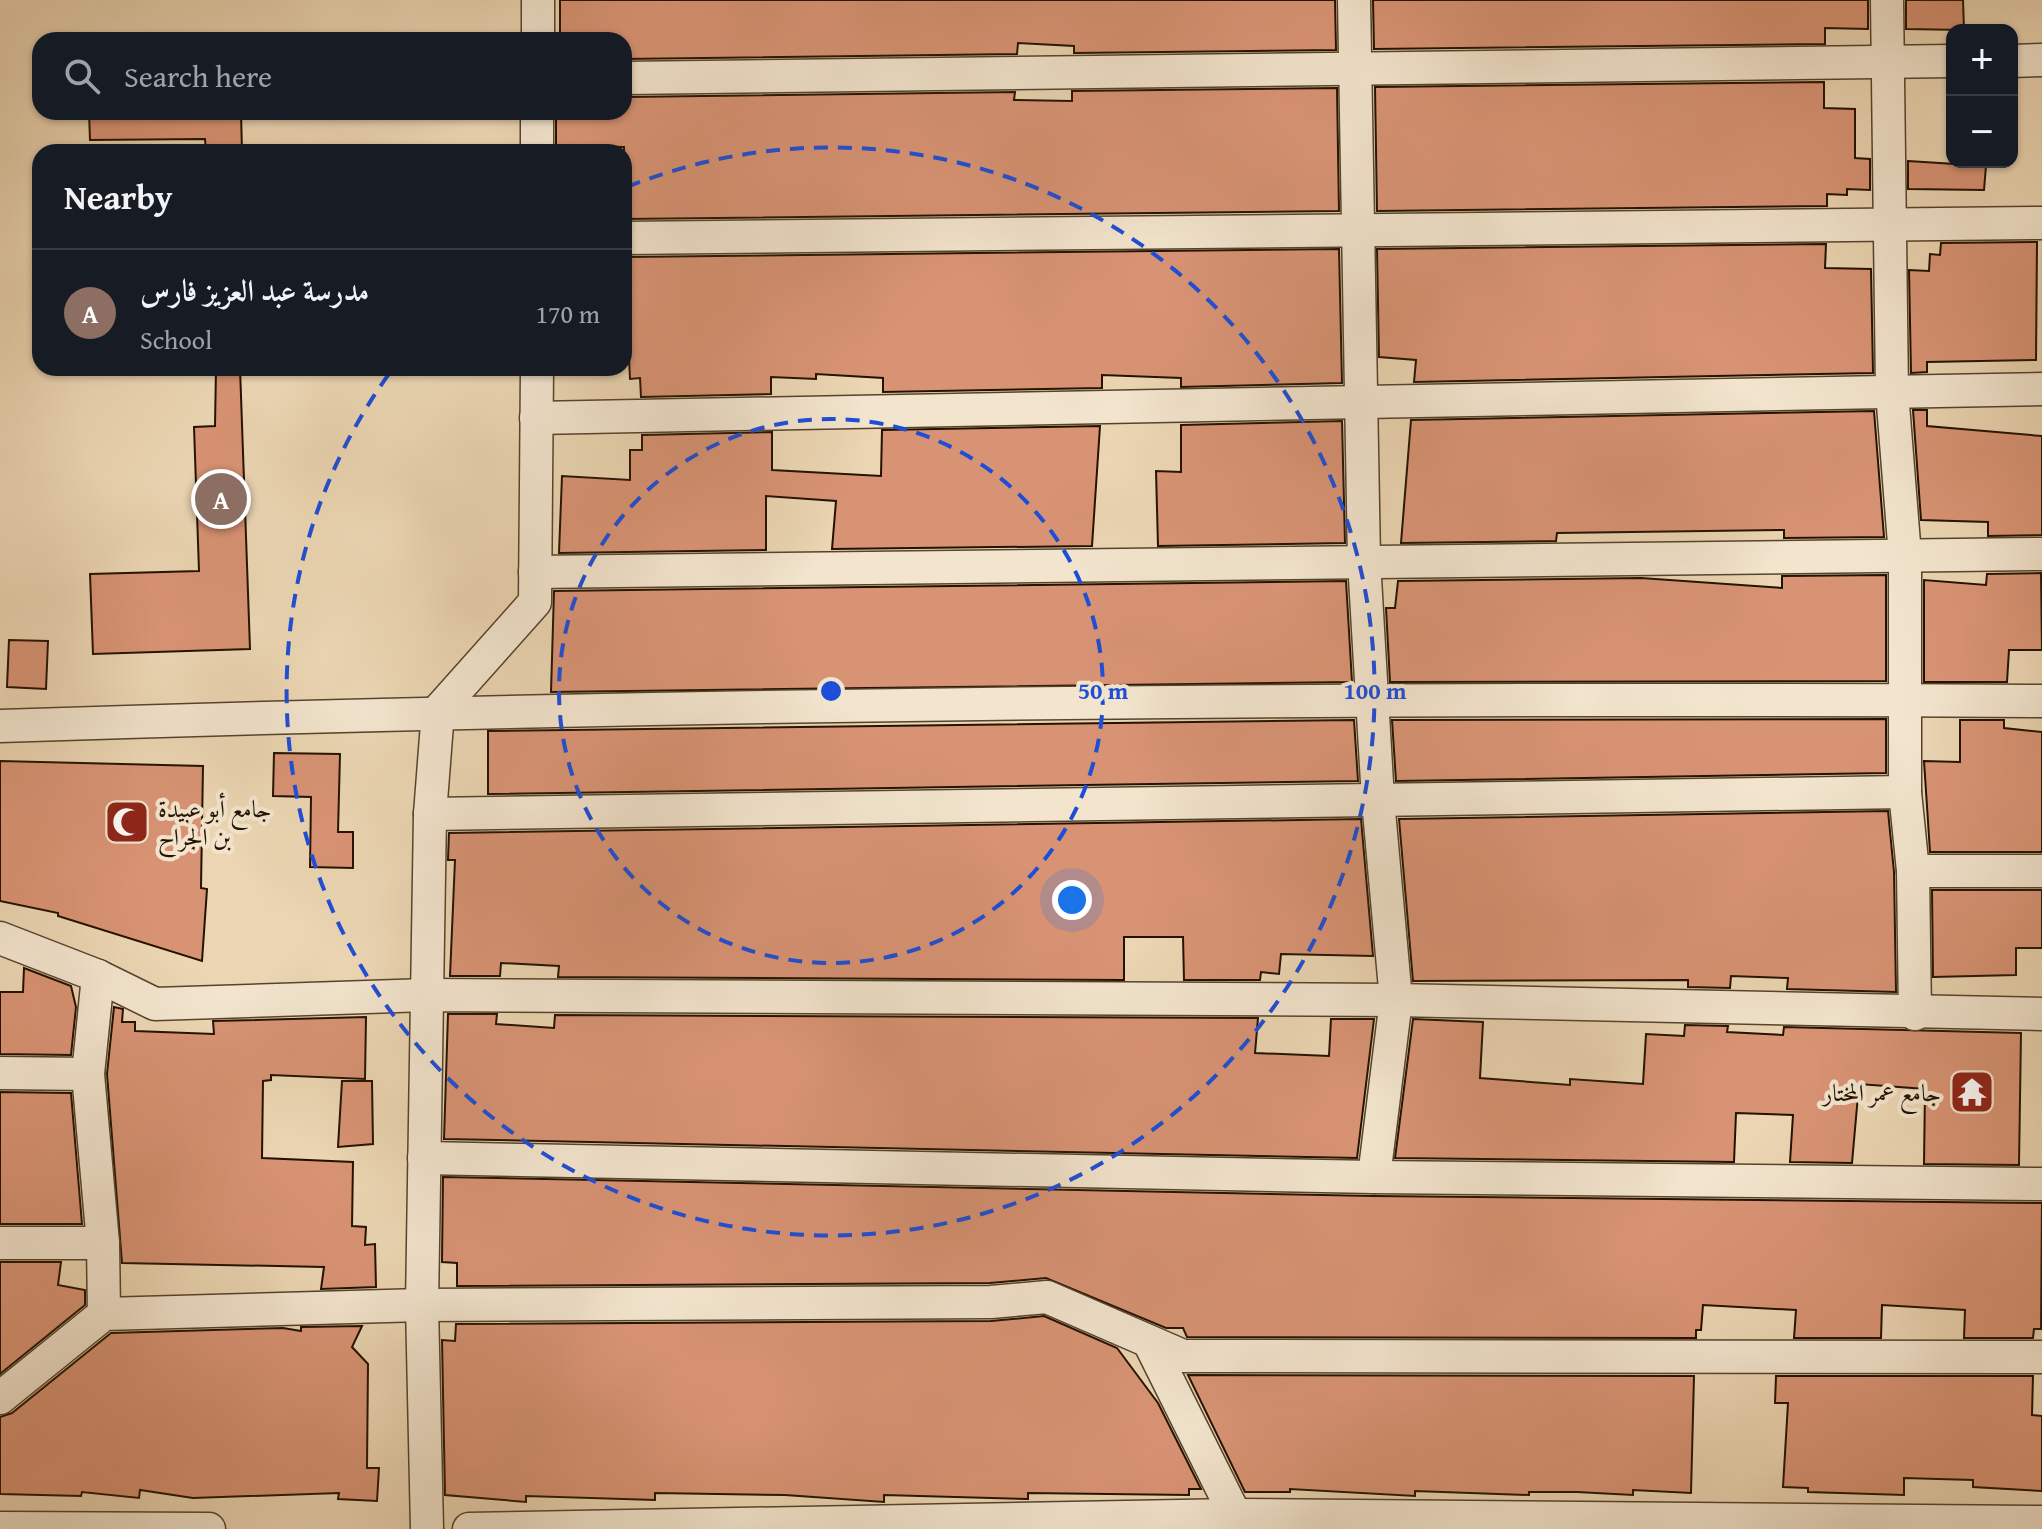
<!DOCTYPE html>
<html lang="en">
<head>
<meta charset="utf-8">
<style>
	:root { --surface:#171b24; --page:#242831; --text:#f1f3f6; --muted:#9ea1a6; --line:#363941; --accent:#c59692 }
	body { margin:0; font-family:"Gentium Book Plus",Amiri,serif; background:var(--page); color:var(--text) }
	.controls { position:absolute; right:24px; top:24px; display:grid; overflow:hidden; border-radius:16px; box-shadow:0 2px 6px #0004 }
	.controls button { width:72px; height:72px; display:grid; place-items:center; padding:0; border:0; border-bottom:2px solid var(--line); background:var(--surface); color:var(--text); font:40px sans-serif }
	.you { position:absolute; left:1072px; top:900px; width:28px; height:28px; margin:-20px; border:6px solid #fff; border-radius:50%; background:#1a73e8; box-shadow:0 0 0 12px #1a73e833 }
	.badge { display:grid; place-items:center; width:52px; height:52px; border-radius:50%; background:var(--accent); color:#fff; font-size:26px; font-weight:700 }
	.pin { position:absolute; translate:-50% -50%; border:4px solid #fff; box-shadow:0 2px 8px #0006 }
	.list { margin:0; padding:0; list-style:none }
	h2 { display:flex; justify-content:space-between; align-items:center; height:104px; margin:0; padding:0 32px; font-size:34px }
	h2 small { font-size:26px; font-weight:400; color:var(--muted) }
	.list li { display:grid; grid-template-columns:52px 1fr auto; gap:24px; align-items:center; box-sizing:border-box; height:128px; padding:0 32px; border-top:2px solid var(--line) }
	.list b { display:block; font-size:30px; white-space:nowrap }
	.list p { margin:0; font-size:26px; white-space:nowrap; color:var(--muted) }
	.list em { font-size:26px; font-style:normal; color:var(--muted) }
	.icon { flex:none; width:44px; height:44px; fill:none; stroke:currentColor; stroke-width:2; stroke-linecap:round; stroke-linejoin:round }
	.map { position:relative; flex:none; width:2042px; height:1529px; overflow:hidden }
	.search { position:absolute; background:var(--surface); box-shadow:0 2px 6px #0004; left:32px; top:32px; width:600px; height:88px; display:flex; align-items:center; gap:20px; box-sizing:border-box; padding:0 28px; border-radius:24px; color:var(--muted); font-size:30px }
	.panel { position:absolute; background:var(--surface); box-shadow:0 2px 6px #0004; left:32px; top:144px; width:600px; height:232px; border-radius:24px }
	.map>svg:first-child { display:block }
	.building { fill:#d89374; stroke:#241200; stroke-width:2 }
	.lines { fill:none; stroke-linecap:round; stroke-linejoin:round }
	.street-casing { stroke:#56432c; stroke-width:35 }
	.street { stroke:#f2e4cd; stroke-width:32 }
	.ring { fill:none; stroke:#1d4ed8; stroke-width:4; stroke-dasharray:14 10 }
	.labels { text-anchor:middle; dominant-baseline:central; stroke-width:8; stroke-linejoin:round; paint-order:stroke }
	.poi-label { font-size:24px; fill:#241200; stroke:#f2e4cd; text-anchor:start }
	.centre { fill:#1d4ed8; stroke:#f2e4cd; stroke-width:4 }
	.ring-label { font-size:24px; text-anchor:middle; font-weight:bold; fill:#1d4ed8; stroke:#f2e4cd; stroke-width:8; stroke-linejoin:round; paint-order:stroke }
</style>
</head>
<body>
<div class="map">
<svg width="2042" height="1529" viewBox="0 0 2042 1529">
	<rect width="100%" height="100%" fill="#ebd5b2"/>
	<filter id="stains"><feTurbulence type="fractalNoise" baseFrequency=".0025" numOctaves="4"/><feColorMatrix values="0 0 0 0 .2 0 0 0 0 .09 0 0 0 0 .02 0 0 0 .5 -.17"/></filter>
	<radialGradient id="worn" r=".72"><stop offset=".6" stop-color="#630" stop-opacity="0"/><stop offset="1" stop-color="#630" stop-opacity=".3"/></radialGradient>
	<g class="building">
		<path d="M 560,0 L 1335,0 L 1336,50 L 1074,53 L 1074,46 L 1018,43 L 1017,54 L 624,59 L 624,40 L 560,40 Z"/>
		<path d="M 1373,0 L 1868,0 L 1868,29 L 1825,28 L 1825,44 L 1374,49 Z"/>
		<path d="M 1906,0 L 1963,0 L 1964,30 L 1906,29 Z"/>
		<path d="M 1824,82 L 1824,108 L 1855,109 L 1855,158 L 1870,159 L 1870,190 L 1847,189 L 1847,195 L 1827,194 L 1827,206 L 1377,211 L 1375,87 Z"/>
		<path d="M 1337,88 L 1339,211 L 624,219 L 624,147 L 556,146 L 556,112 L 624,112 L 624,97 L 1015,92 L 1014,100 L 1072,101 L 1072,91 Z"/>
		<path d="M 89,112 L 241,112 L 242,152 L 206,152 L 205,139 L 90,140 Z"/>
		<path d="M 1908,161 L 1986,166 L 1984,190 L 1908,189 Z"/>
		<path d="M 2037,242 L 2036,360 L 1927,362 L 1927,372 L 1911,373 L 1909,270 L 1929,271 L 1930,254 L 1940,255 L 1941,243 Z"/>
		<path d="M 1826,244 L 1825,268 L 1871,269 L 1873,373 L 1414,382 L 1416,360 L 1379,357 L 1377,249 Z"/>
		<path d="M 1339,249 L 1342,383 L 1181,387 L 1181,378 L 1102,375 L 1102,388 L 883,392 L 883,378 L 816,374 L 816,379 L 771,377 L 771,394 L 641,397 L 640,378 L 630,379 L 624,257 Z"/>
		<path d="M 216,368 L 240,368 L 250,649 L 93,654 L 90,574 L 199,571 L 194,427 L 215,426 Z"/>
		<path d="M 1913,410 L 1927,410 L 1927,426 L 2042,436 L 2042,535 L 1988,536 L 1988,522 L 1921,520 Z"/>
		<path d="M 1874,411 L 1884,537 L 1784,538 L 1784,530 L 1557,533 L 1556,541 L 1401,543 L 1411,420 Z"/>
		<path d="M 1342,421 L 1345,543 L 1158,546 L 1156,471 L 1181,472 L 1181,425 Z"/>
		<path d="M 1100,426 L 1092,546 L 832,549 L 836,501 L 766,496 L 766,550 L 559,553 L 562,476 L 630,480 L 630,450 L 642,450 L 642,435 L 772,432 L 772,470 L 881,476 L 882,430 Z"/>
		<path d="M 2041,573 L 2042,650 L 2009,650 L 2007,682 L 1924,682 L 1924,580 L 1986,585 L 1987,574 Z"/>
		<path d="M 1886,575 L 1886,681 L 1390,682 L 1386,608 L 1395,608 L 1398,581 L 1641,578 L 1782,588 L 1782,576 Z"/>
		<path d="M 1346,581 L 1352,682 L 551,692 L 554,591 Z"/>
		<path d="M 9,640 L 48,641 L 46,689 L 7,687 Z"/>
		<path d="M 1886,719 L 1886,773 L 1396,781 L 1392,720 Z"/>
		<path d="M 1354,720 L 1358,781 L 488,794 L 488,731 Z"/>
		<path d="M 1960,720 L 2004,720 L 2004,728 L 2042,732 L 2042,852 L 1930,852 L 1924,761 L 1960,762 Z"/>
		<path d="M 274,753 L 340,754 L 338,832 L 353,832 L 353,868 L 310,867 L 311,797 L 273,796 Z"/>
		<path d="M 0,761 L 203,766 L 201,888 L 207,889 L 202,961 L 58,916 L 58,913 L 0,901 Z"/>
		<path d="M 1888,811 L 1894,872 L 1896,992 L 1787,989 L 1788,978 L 1731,976 L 1730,988 L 1688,987 L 1688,980 L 1413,981 L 1399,819 Z"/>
		<path d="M 1361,819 L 1373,956 L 1281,954 L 1279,974 L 1261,972 L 1260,980 L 1184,980 L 1183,937 L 1124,937 L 1124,980 L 558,977 L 559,966 L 501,963 L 500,976 L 450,976 L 455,860 L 448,860 L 449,833 Z"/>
		<path d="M 1932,890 L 2042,890 L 2042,948 L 2016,948 L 2016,975 L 1933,977 Z"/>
		<path d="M 24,968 L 71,986 L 76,1007 L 71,1055 L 0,1054 L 0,992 L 23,992 Z"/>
		<path d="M 114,1007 L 123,1009 L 122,1022 L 135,1022 L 135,1031 L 214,1034 L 213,1021 L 366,1017 L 365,1079 L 271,1075 L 271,1080 L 263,1081 L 262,1158 L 353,1162 L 352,1226 L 366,1227 L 365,1245 L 375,1244 L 376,1287 L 321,1289 L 324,1267 L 122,1263 L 107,1074 Z"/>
		<path d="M 448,1014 L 497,1014 L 496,1024 L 554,1028 L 555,1015 L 1258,1018 L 1255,1053 L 1329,1056 L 1331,1019 L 1374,1019 L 1357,1158 L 444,1139 Z"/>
		<path d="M 1413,1019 L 1483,1022 L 1480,1078 L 1570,1085 L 1570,1079 L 1643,1084 L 1646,1034 L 1684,1036 L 1685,1025 L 1728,1026 L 1727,1032 L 1783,1035 L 1784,1027 L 2021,1033 L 2019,1165 L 1924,1164 L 1925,1089 L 1859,1084 L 1852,1163 L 1790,1162 L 1793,1115 L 1736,1113 L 1734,1162 L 1395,1158 Z"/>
		<path d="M 342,1081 L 372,1081 L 373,1144 L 338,1147 Z"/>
		<path d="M 0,1092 L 71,1093 L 82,1224 L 0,1224 Z"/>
		<path d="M 443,1177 L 1374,1196 L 2042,1203 L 2041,1329 L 2034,1329 L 2033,1338 L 1964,1338 L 1965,1310 L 1882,1305 L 1881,1338 L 1794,1338 L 1796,1310 L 1703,1305 L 1701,1330 L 1696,1330 L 1696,1338 L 1187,1337 L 1183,1328 L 1166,1328 L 1046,1278 L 990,1283 L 457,1286 L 457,1263 L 442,1262 Z"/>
		<path d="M 0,1262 L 61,1262 L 58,1285 L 85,1290 L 85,1305 L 0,1374 Z"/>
		<path d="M 1044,1316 L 1117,1348 L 1158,1403 L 1201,1489 L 1189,1489 L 1189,1495 L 1028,1493 L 1028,1499 L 884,1495 L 884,1502 L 785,1495 L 655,1493 L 655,1500 L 526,1496 L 526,1502 L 445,1495 L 442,1340 L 455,1341 L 456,1324 L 991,1321 Z"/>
		<path d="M 362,1326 L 352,1347 L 368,1364 L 367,1468 L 379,1468 L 377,1501 L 338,1499 L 339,1493 L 193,1498 L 140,1490 L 139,1498 L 82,1492 L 81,1496 L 0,1494 L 0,1417 L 12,1413 L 111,1333 L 283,1328 L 301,1331 L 301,1327 Z"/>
		<path d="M 1188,1375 L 1694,1376 L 1691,1493 L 1633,1490 L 1633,1495 L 1577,1492 L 1529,1492 L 1529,1495 L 1415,1491 L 1415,1496 L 1290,1489 L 1290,1492 L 1245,1492 Z"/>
		<path d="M 1776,1376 L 2033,1376 L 2032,1415 L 2042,1416 L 2042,1491 L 1973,1487 L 1973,1480 L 1904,1478 L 1904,1495 L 1808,1492 L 1808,1488 L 1783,1487 L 1788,1403 L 1775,1403 Z"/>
	</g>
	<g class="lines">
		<g class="street-casing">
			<g id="street">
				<path d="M 1354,0 L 1364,561 L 1378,800 L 1396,1000 L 1374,1177"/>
				<path d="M 1887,0 L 1892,392 L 1905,556 L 1905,792 L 1913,871 L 1915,1014"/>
				<path d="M 538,40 L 538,0"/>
				<path d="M 2012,61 L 2042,60"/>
				<path d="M 624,78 L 1952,61"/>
				<path d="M 537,152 L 537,112"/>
				<path d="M 624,238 L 2042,223"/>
				<path d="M 536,418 L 2042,389"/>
				<path d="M 535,572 L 2042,554"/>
				<path d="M 0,726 C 680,703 1361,697 2042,701"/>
				<path d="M 430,814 L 1905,792"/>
				<path d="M 1913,871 L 2042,871"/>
				<path d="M 0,938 L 98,976 L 155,1004 L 427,995 L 1396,1000 L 2042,1014"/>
				<path d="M 98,976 L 88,1074 L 103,1243 L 104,1314"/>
				<path d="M 0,1073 L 88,1074"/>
				<path d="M 424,1158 L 1374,1177 L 2042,1184"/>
				<path d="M 0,1243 L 103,1243"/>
				<path d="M 1149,1342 L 1235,1515"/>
				<path d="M 0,1398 L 104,1314 L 422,1305 L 991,1302 L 1047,1297 L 1183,1356 L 2042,1357"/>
				<path d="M 0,1528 L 209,1529"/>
				<path d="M 427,1529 L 422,1305 L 430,814 L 438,711 L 535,602 L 537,368"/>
				<path d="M 469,1529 L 1235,1515 L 2042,1522"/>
			</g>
		</g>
		<use href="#street" class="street"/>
	</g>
	<g class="ring">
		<circle cx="831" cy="691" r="272"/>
		<path d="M627 187A544 544 0 1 1 391 371"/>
	</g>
	<defs>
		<g id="mosque-square" transform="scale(2.3)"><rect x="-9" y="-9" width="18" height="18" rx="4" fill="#8f2418" stroke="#f2e4cd"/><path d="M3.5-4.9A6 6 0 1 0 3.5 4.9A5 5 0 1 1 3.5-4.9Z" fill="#fff"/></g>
		<g id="temple-square" transform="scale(2.3)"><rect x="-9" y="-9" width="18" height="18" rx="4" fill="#8f2418" stroke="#f2e4cd"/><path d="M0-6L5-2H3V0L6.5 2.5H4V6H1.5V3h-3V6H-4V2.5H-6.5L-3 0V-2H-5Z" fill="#fff"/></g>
	</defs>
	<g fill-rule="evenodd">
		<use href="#mosque-square" x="127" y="822"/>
		<use href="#temple-square" x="1972" y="1092"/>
	</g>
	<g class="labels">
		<g class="poi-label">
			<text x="158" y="808">جامع أبو عبيدة<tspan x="158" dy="28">بن الجراح</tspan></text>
			<text x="1941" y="1092" text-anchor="end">جامع عمر المختار</text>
		</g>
	</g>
	<circle cx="831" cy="691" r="12" class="centre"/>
	<g class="ring-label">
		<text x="1103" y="699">50 m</text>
		<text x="1375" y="699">100 m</text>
	</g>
	<rect width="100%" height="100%" filter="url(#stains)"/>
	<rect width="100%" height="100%" fill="url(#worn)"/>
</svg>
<div class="controls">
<button>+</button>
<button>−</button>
</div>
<div class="you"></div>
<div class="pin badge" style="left:221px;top:499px;background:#8d6e63">A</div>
<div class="search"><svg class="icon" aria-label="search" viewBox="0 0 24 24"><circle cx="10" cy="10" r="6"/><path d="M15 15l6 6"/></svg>Search here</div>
<section class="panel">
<h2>Nearby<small></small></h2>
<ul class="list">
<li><span class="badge" style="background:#8d6e63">A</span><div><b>مدرسة عبد العزيز فارس</b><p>School</p></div><em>170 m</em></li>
</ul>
</section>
</div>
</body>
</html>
